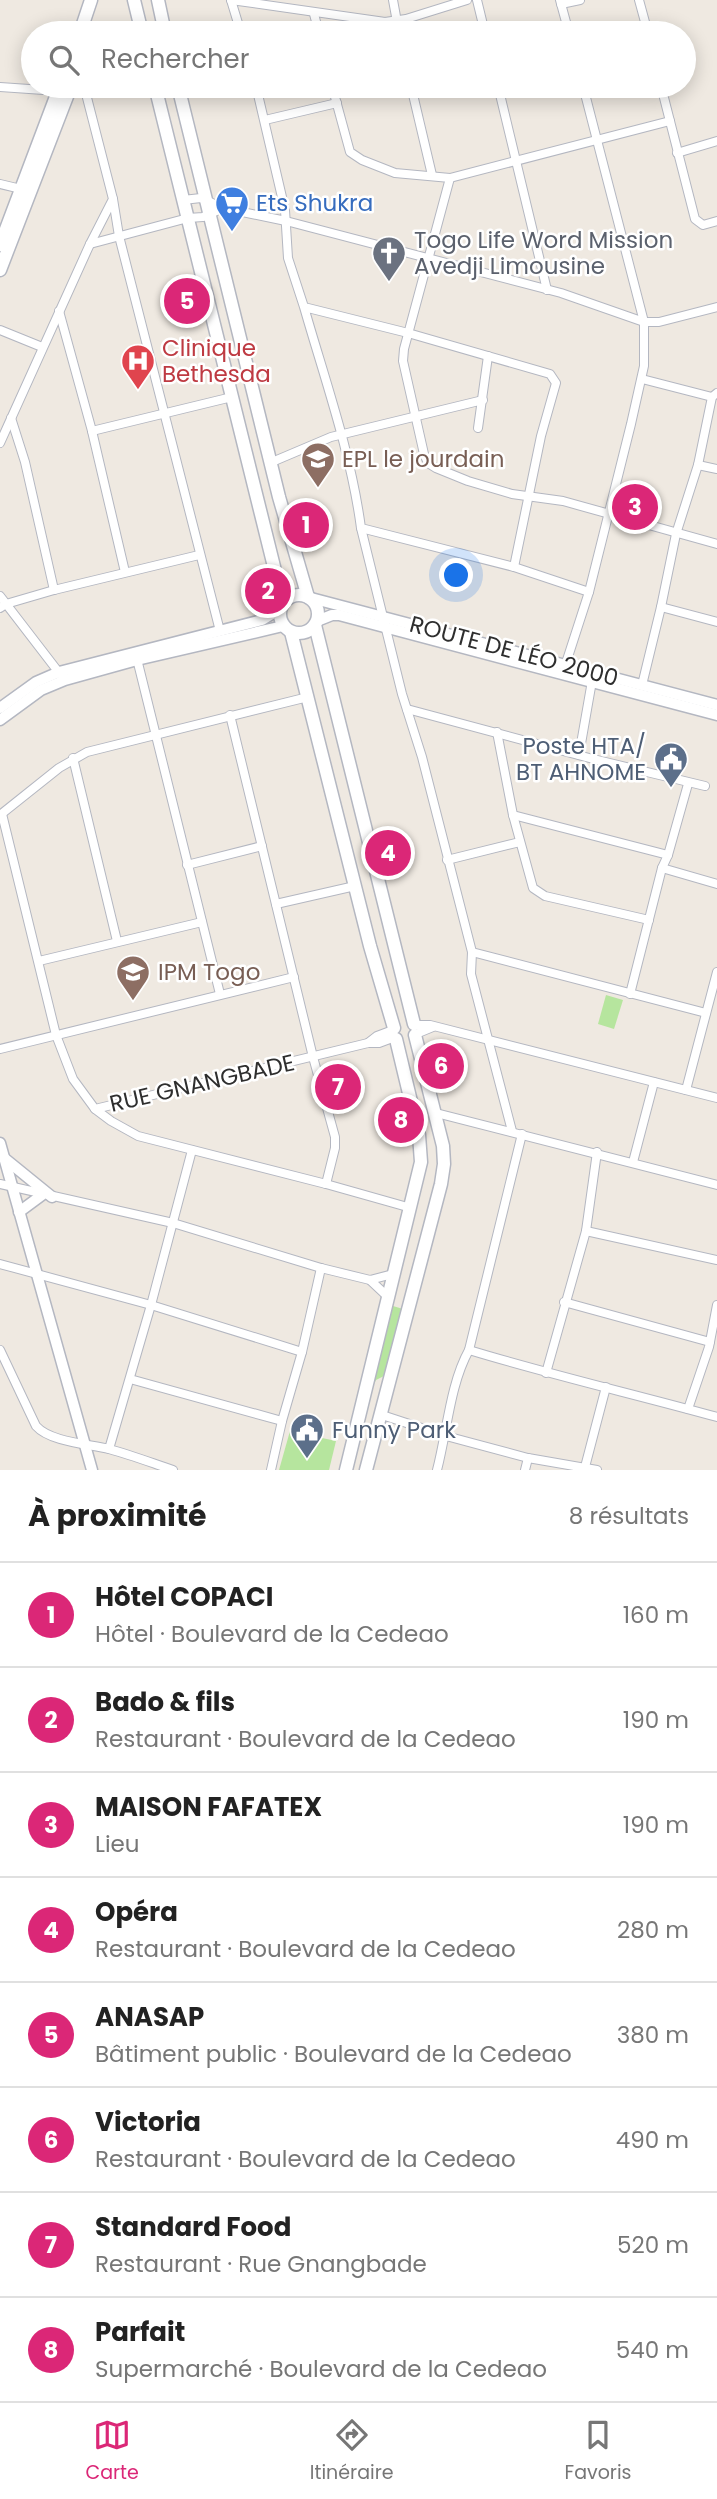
<!DOCTYPE html>
<html lang="fr">
<head>
<meta charset="utf-8">
<style>
	:root { --surface:#fff; --page:#f6f6f6; --text:#222; --muted:#767676; --line:#e0e0e0; --accent:#db2777 }
	body { margin:0; font-family:Poppins,sans-serif; background:var(--page); color:var(--text) }
	.you { position:absolute; left:457px; top:576px; width:24px; height:24px; margin:-18px; border:5px solid #fff; border-radius:50%; background:#1a73e8; box-shadow:0 0 0 10px #1a73e833 }
	.badge { display:grid; place-items:center; width:46px; height:46px; border-radius:50%; background:var(--accent); color:#fff; font-size:23px; font-weight:700 }
	.pin { position:absolute; translate:-50% -50%; border:4px solid #fff; box-shadow:0 2px 7px #0006 }
	.list { margin:0; padding:0; list-style:none }
	h2 { display:flex; justify-content:space-between; align-items:center; height:91px; margin:0; padding:0 28px; font-size:30px }
	h2 small { font-size:23px; font-weight:400; color:var(--muted) }
	.list li { display:grid; grid-template-columns:46px 1fr auto; gap:21px; align-items:center; box-sizing:border-box; height:105px; padding:0 28px; border-top:2px solid var(--line) }
	.list b { display:block; font-size:26px; white-space:nowrap }
	.list p { margin:0; font-size:23px; white-space:nowrap; color:var(--muted) }
	.list em { font-size:23px; font-style:normal; color:var(--muted) }
	.icon { flex:none; width:38px; height:38px; fill:none; stroke:currentColor; stroke-width:2; stroke-linecap:round; stroke-linejoin:round }
	.map { position:relative; flex:none; width:717px; height:1470px; overflow:hidden }
	.search { position:absolute; background:var(--surface); box-shadow:0 4px 18px #0003; left:21px; right:21px; top:21px; height:77px; display:flex; align-items:center; gap:18px; box-sizing:border-box; padding:0 24px; border-radius:38px; color:var(--muted); font-size:26px }
	.sheet { height:931px; background:var(--surface) }
	nav { display:flex; justify-content:space-around; align-items:center; box-sizing:border-box; height:98px; border-top:2px solid var(--line); background:var(--surface); font-size:19px; color:var(--muted) }
	nav a { display:grid; justify-items:center; gap:4px }
	nav .on { color:var(--accent) }
	.map>svg:first-child { display:block }
	.green { fill:#b6e59e }
	.lines { fill:none; stroke-linecap:round; stroke-linejoin:round }
	.minor-casing { stroke:#b4b7c1; stroke-width:10 }
	.tertiary-casing { stroke:#b4b7c1; stroke-width:13 }
	.secondary-casing { stroke:#b4b7c1; stroke-width:15 }
	.minor { stroke:#fff; stroke-width:8 }
	.tertiary { stroke:#fff; stroke-width:10 }
	.secondary { stroke:#fff; stroke-width:12 }
	.labels { text-anchor:middle; dominant-baseline:central; stroke-width:5; stroke-linejoin:round; paint-order:stroke }
	.shop-label { font-size:23px; fill:#366cbe; stroke:#fff; text-anchor:start }
	.worship-label { font-size:23px; fill:#5b616d; stroke:#fff; text-anchor:start }
	.health-label { font-size:23px; fill:#be3a42; stroke:#fff; text-anchor:start }
	.education-label { font-size:23px; fill:#785e54; stroke:#fff; text-anchor:start }
	.street-label { font-size:23px; fill:#2e2e2e; stroke:#fff }
	.service-label { font-size:23px; fill:#4e5e75; stroke:#fff; text-anchor:end }
</style>
</head>
<body>
<div class="map">
<svg width="717" height="1470" viewBox="0 0 717 1470">
	<rect width="100%" height="100%" fill="#efe9e1"/>
	<g class="green">
		<path d="M 606,995 L 623,1000 L 614,1029 L 598,1024 Z"/>
		<path d="M 393,1306 L 403,1309 L 386,1375 L 376,1380 L 373,1386 Z"/>
		<path d="M 290,1431 L 336,1441 L 329,1470 L 279,1470 Z"/>
	</g>
	<g class="lines">
		<g class="minor-casing">
			<g id="minor">
				<path d="M 231,0 L 385,22 L 406,19 L 467,0"/>
				<path d="M 231,0 L 241,33"/>
				<path d="M 393,0 L 399,33"/>
				<path d="M 477,0 L 485,33"/>
				<path d="M 560,0 L 569,33"/>
				<path d="M 639,0 L 648,33"/>
				<path d="M 561,4 L 580,0"/>
				<path d="M 314,14 L 319,33"/>
				<path d="M 256,86 L 285,210 L 288,258 L 304,307 L 408,333 L 550,374 L 556,383 L 541,436 L 514,567 L 361,528 C 351,453 325,380 304,307"/>
				<path d="M 332,86 L 350,152 L 362,160 L 395,173 L 450,178 L 670,121"/>
				<path d="M 411,86 L 432,175"/>
				<path d="M 498,86 L 547,290"/>
				<path d="M 661,86 L 695,219 L 703,225 L 717,221"/>
				<path d="M 0,87 L 58,91"/>
				<path d="M 265,120 L 337,103"/>
				<path d="M 677,153 L 717,141"/>
				<path d="M 450,178 L 404,349 L 403,361 L 424,454 L 428,463 L 436,468 L 468,481 L 512,494 L 563,501 L 717,544"/>
				<path d="M 0,184 L 21,189"/>
				<path d="M 113,199 L 119,236 L 220,631"/>
				<path d="M 183,200 L 201,198 L 223,208 L 286,221 L 561,293 L 644,322 L 659,322 L 717,307"/>
				<path d="M 90,244 L 188,218 L 203,217 L 223,208"/>
				<path d="M 59,311 L 92,431 L 125,572"/>
				<path d="M 0,330 L 42,347"/>
				<path d="M 642,379 L 712,397"/>
				<path d="M 11,418 L 25,462 L 54,590"/>
				<path d="M 478,428 L 488,356"/>
				<path d="M 92,431 L 232,397"/>
				<path d="M 0,443 L 90,244 L 113,199 L 84,86"/>
				<path d="M 272,462 L 331,437 L 483,400"/>
				<path d="M 698,465 L 717,469"/>
				<path d="M 361,528 L 402,694 L 422,757 L 472,952 L 471,974 L 512,1131"/>
				<path d="M 514,567 L 589,592"/>
				<path d="M 0,596 L 60,674"/>
				<path d="M 661,607 L 717,622"/>
				<path d="M 0,608 L 6,604 L 54,590 L 199,555"/>
				<path d="M 136,655 L 220,994"/>
				<path d="M 566,663 L 589,592 L 631,424 L 644,366 L 644,322 L 583,86"/>
				<path d="M 642,685 L 661,607 L 676,534 L 698,465 L 712,397 L 717,393"/>
				<path d="M 407,709 L 593,759 L 705,786"/>
				<path d="M 230,715 L 313,1057 L 335,1137 L 335,1148 L 326,1184"/>
				<path d="M 497,732 L 513,815 L 533,888 L 545,896 L 649,920"/>
				<path d="M 579,755 L 592,681"/>
				<path d="M 73,758 L 117,941"/>
				<path d="M 2,814 L 56,1035 L 73,1079 L 95,1109 L 368,1043 L 379,1043 L 395,1037"/>
				<path d="M 0,815 L 59,768 L 87,752 L 308,697"/>
				<path d="M 513,815 L 668,855"/>
				<path d="M 447,860 L 520,842"/>
				<path d="M 187,865 L 262,846"/>
				<path d="M 662,868 L 717,884"/>
				<path d="M 276,904 L 355,886"/>
				<path d="M 472,952 L 706,1013"/>
				<path d="M 39,961 L 202,922"/>
				<path d="M 630,994 L 662,868 L 668,855 L 688,784"/>
				<path d="M 414,1025 L 430,1025 L 717,1098"/>
				<path d="M 416,1034 L 433,1027"/>
				<path d="M 368,1043 L 377,1036 L 393,1030"/>
				<path d="M 0,1049 L 294,977"/>
				<path d="M 686,1090 L 717,972"/>
				<path d="M 95,1109 L 111,1121 L 138,1136 L 326,1184 L 411,1208"/>
				<path d="M 436,1113 L 717,1185"/>
				<path d="M 633,1162 L 654,1082"/>
				<path d="M 0,1184 L 173,1223 L 321,1268 L 370,1280 L 393,1274"/>
				<path d="M 586,1231 L 717,1260"/>
				<path d="M 0,1264 L 151,1305 L 302,1352"/>
				<path d="M 370,1280 L 387,1296"/>
				<path d="M 564,1302 L 710,1342"/>
				<path d="M 0,1350 L 36,1426 C 50,1442 89,1444 109,1449 C 131,1455 152,1463 173,1470"/>
				<path d="M 469,1350 C 551,1375 634,1394 717,1417"/>
				<path d="M 546,1373 L 586,1231 L 597,1152"/>
				<path d="M 130,1379 L 282,1421"/>
				<path d="M 688,1409 L 709,1347 L 717,1305"/>
				<path d="M 382,1415 L 446,1436 L 528,1458 L 597,1470"/>
				<path d="M 109,1449 L 151,1305 L 192,1150"/>
				<path d="M 585,1467 L 606,1387"/>
				<path d="M 271,1470 L 282,1421 L 302,1352 L 321,1268"/>
				<path d="M 437,1470 C 447,1432 450,1384 469,1350 L 522,1134"/>
				<path d="M 525,1470 L 528,1458"/>
			</g>
		</g>
		<g class="tertiary-casing">
			<g id="tertiary">
				<path d="M 311,598 L 717,705"/>
				<path d="M 317,621 L 332,615 L 339,615 L 717,715"/>
				<path d="M 0,708 L 36,682 L 59,672 L 262,620 L 280,609"/>
				<path d="M 0,720 L 41,690 L 65,680 L 137,660 L 283,626"/>
				<path d="M 0,1143 L 92,1470"/>
				<path d="M 4,1158 L 52,1197"/>
				<path d="M 19,1212 L 42,1195"/>
			</g>
		</g>
		<g class="secondary-casing">
			<g id="secondary">
				<path d="M 134,0 L 142,33"/>
				<path d="M 158,0 L 165,33"/>
				<path d="M 80,33 L 91,0"/>
				<path d="M 155,86 L 283,603"/>
				<path d="M 178,86 L 279,497 L 308,597"/>
				<path d="M 0,245 L 60,86"/>
				<path d="M 0,270 L 71,86"/>
				<circle cx="299" cy="614" r="19"/>
				<path d="M 315,625 L 414,1024"/>
				<path d="M 291,632 L 370,946 L 394,1028"/>
				<path d="M 346,1470 L 421,1162 L 419,1135 L 396,1039"/>
				<path d="M 366,1470 L 441,1184 L 444,1164 L 443,1146 L 415,1035"/>
			</g>
		</g>
		<use href="#minor" class="minor"/>
		<use href="#tertiary" class="tertiary"/>
		<use href="#secondary" class="secondary"/>
	</g>
	<defs>
		<g id="supermarket-pin" transform="scale(1.75)"><path d="M0 17L-7.5 6A9.5 9.5 0 1 1 7.5 6Z" fill="#3f7fe0" stroke="#fff"/><path d="M-6-5.5h2.5l.6 2H6L4.5 2H-2.5L-4.4-4H-6ZM-1.5 3.2a1.3 1.3 0 1 0 .1 0ZM3 3.2a1.3 1.3 0 1 0 .1 0Z" fill="#fff"/></g>
		<g id="church-pin" transform="scale(1.75)"><path d="M0 17L-7.5 6A9.5 9.5 0 1 1 7.5 6Z" fill="#6b7280" stroke="#fff"/><path d="M-1.2-6h2.4v3.5h3.3v2.4h-3.3V6h-2.4V-.1h-3.3v-2.4h3.3Z" fill="#fff"/></g>
		<g id="hospital-pin" transform="scale(1.75)"><path d="M0 17L-7.5 6A9.5 9.5 0 1 1 7.5 6Z" fill="#e0444e" stroke="#fff"/><path d="M-5-5h3v3.5h4V-5h3V5h-3V1.5h-4V5h-3Z" fill="#fff"/></g>
		<g id="school-pin" transform="scale(1.75)"><path d="M0 17L-7.5 6A9.5 9.5 0 1 1 7.5 6Z" fill="#8d6e63" stroke="#fff"/><path d="M0-5L7-2L0 1L-7-2ZM-4 1L0 2.5L4 1V4Q0 6-4 4Z" fill="#fff"/></g>
		<g id="civic-pin" transform="scale(1.75)"><path d="M0 17L-7.5 6A9.5 9.5 0 1 1 7.5 6Z" fill="#5c6f8a" stroke="#fff"/><path d="M-.6-6.5H3V-4.5H.6V-3L4-1V1h2V6H-6V1h2V-1L-.6-3ZM-1.2 2.5V6h2.4V2.5Z" fill="#fff"/></g>
		<g id="university-pin" transform="scale(1.75)"><path d="M0 17L-7.5 6A9.5 9.5 0 1 1 7.5 6Z" fill="#8d6e63" stroke="#fff"/><path d="M0-5L7-2L0 1L-7-2ZM-4 1L0 2.5L4 1V4Q0 6-4 4Z" fill="#fff"/></g>
	</defs>
	<g fill-rule="evenodd">
		<use href="#supermarket-pin" x="232" y="203"/>
		<use href="#church-pin" x="389" y="253"/>
		<use href="#hospital-pin" x="138" y="361"/>
		<use href="#school-pin" x="318" y="459"/>
		<use href="#civic-pin" x="671" y="759"/>
		<use href="#university-pin" x="133" y="972"/>
		<use href="#civic-pin" x="307" y="1430"/>
	</g>
	<g class="labels">
		<g class="shop-label">
			<text x="256" y="203">Ets Shukra</text>
		</g>
		<g class="worship-label">
			<text x="414" y="240">Togo Life Word Mission<tspan x="414" dy="26">Avedji Limousine</tspan></text>
		</g>
		<g class="health-label">
			<text x="162" y="348">Clinique<tspan x="162" dy="26">Bethesda</tspan></text>
		</g>
		<g class="education-label">
			<text x="342" y="459">EPL le jourdain</text>
			<text x="158" y="972">IPM Togo</text>
		</g>
		<g class="street-label">
			<text transform="translate(514 651) rotate(15)">ROUTE DE LÉO 2000</text>
			<text transform="translate(202 1083) rotate(-13)">RUE GNANGBADE</text>
		</g>
		<g class="service-label">
			<text x="646" y="746">Poste HTA/<tspan x="646" dy="26">BT AHNOME</tspan></text>
			<text x="332" y="1430" text-anchor="start">Funny Park</text>
		</g>
	</g>
</svg>
<div class="you"></div>
<div class="pin badge" style="left:306px;top:525px">1</div>
<div class="pin badge" style="left:268px;top:591px">2</div>
<div class="pin badge" style="left:635px;top:507px">3</div>
<div class="pin badge" style="left:388px;top:853px">4</div>
<div class="pin badge" style="left:187px;top:301px">5</div>
<div class="pin badge" style="left:441px;top:1066px">6</div>
<div class="pin badge" style="left:338px;top:1087px">7</div>
<div class="pin badge" style="left:401px;top:1120px">8</div>
<div class="search"><svg class="icon" aria-label="search" viewBox="0 0 24 24"><circle cx="10" cy="10" r="6"/><path d="M15 15l6 6"/></svg>Rechercher</div>
</div>
<section class="sheet">
<h2>À proximité<small>8 résultats</small></h2>
<ul class="list">
<li><span class="badge">1</span><div><b>Hôtel COPACI</b><p>Hôtel · Boulevard de la Cedeao</p></div><em>160 m</em></li>
<li><span class="badge">2</span><div><b>Bado &amp; fils</b><p>Restaurant · Boulevard de la Cedeao</p></div><em>190 m</em></li>
<li><span class="badge">3</span><div><b>MAISON FAFATEX</b><p>Lieu</p></div><em>190 m</em></li>
<li><span class="badge">4</span><div><b>Opéra</b><p>Restaurant · Boulevard de la Cedeao</p></div><em>280 m</em></li>
<li><span class="badge">5</span><div><b>ANASAP</b><p>Bâtiment public · Boulevard de la Cedeao</p></div><em>380 m</em></li>
<li><span class="badge">6</span><div><b>Victoria</b><p>Restaurant · Boulevard de la Cedeao</p></div><em>490 m</em></li>
<li><span class="badge">7</span><div><b>Standard Food</b><p>Restaurant · Rue Gnangbade</p></div><em>520 m</em></li>
<li><span class="badge">8</span><div><b>Parfait</b><p>Supermarché · Boulevard de la Cedeao</p></div><em>540 m</em></li>
</ul>
</section>
<nav>
<a class="on"><svg class="icon" aria-label="map" viewBox="0 0 24 24"><path d="M3 6l6-2 6 2 6-2v14l-6 2-6-2-6 2zM9 4v14M15 6v14"/></svg>Carte</a>
<a><svg class="icon" aria-label="directions" viewBox="0 0 24 24"><path d="M12 3l9 9-9 9-9-9zM9 14v-3h6M13 9l2 2-2 2"/></svg>Itinéraire</a>
<a><svg class="icon" aria-label="saved" viewBox="0 0 24 24"><path d="M7 4h10v16l-5-4-5 4z"/></svg>Favoris</a>
</nav>
</body>
</html>
